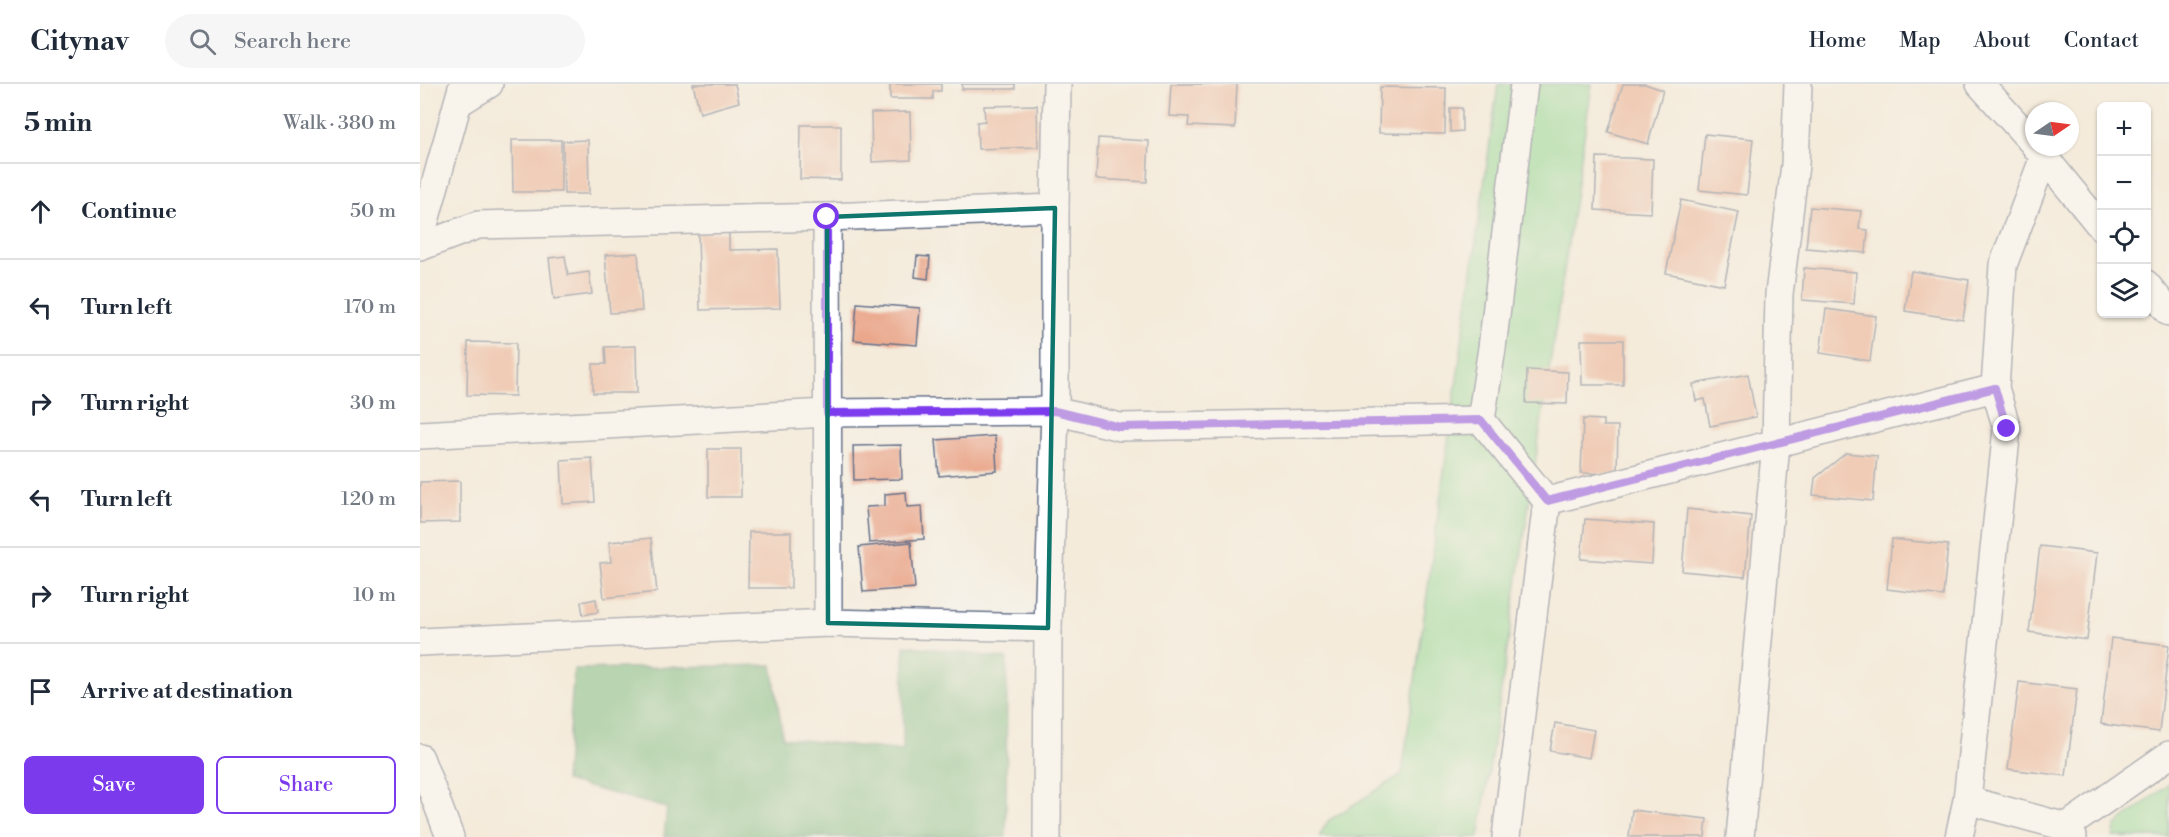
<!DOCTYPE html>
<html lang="en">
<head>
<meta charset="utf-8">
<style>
	:root { --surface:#fff; --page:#f6f6f7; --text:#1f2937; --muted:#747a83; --line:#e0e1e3; --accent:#7c3aed }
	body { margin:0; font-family:"Libre Bodoni",serif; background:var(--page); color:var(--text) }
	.controls { position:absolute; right:18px; top:18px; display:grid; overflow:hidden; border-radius:9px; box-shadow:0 2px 4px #0004 }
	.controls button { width:54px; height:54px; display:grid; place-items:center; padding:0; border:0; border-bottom:2px solid var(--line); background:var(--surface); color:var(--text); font:30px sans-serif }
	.compass { position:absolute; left:1605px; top:18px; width:54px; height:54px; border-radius:50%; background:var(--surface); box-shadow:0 2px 4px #0004; rotate:77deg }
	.stop { position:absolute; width:18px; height:18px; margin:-14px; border:4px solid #7c3aed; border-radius:50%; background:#fff }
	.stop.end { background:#7c3aed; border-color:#fff; box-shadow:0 2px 6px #0008 }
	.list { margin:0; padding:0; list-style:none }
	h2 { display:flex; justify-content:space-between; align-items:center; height:78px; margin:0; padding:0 24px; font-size:26px }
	h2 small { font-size:20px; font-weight:400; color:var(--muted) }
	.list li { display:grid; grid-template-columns:39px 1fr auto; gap:18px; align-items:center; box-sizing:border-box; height:96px; padding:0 24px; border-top:2px solid var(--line) }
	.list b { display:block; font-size:22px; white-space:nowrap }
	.list em { font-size:20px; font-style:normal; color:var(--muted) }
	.actions { display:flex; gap:12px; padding:18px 24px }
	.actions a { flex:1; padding:14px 0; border:2px solid var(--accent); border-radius:9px; text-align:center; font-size:21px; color:var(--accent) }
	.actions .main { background:var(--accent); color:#fff }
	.icon { flex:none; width:33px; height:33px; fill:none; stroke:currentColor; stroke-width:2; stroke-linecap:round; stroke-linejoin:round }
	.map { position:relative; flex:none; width:1749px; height:753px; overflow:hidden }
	header { display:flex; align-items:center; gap:36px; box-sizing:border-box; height:84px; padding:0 30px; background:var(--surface); border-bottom:2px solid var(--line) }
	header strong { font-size:28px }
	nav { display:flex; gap:33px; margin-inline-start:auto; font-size:21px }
	.search { width:420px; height:54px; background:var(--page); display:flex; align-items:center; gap:15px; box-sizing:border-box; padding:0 21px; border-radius:33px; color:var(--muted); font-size:22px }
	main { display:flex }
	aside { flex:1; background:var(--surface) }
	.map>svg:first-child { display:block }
	.green { fill:#8dd996; stroke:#54847a; stroke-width:1.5 }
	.forest { fill:#72b97f; stroke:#46746e; stroke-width:1.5 }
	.building { fill:#eaa78b }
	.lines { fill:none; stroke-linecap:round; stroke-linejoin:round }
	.minor-casing { stroke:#67718a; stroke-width:30 }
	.minor { stroke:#fff; stroke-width:27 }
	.route { stroke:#7c3aed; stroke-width:8 }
	.marked { fill:none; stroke:#0f766e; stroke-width:4.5; stroke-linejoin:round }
</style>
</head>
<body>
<header>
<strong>Citynav</strong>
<div class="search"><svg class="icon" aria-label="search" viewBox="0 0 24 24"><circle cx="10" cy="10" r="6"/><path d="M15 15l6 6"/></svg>Search here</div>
<nav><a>Home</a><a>Map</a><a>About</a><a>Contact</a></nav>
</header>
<main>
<aside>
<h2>5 min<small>Walk · 380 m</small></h2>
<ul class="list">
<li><svg class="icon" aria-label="ahead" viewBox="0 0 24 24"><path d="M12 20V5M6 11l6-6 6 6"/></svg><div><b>Continue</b></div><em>50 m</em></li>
<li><svg class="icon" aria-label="left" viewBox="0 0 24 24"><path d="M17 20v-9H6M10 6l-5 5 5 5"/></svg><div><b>Turn left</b></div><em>170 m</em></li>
<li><svg class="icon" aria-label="right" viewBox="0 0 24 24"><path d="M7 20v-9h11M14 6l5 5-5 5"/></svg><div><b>Turn right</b></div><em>30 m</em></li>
<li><svg class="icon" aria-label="left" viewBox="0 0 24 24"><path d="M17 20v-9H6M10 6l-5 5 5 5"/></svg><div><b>Turn left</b></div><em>120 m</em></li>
<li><svg class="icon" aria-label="right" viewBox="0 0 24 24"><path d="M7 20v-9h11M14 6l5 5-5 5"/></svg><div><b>Turn right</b></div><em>10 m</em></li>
<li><svg class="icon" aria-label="arrive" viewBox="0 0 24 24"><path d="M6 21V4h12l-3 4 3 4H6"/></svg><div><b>Arrive at destination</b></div></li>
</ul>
<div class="actions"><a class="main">Save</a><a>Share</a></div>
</aside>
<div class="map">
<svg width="1749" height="753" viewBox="0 0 1749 753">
	<rect width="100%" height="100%" fill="#f6f6f2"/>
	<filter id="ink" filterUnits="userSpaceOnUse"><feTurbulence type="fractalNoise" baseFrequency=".0167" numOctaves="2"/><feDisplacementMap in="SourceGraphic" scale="12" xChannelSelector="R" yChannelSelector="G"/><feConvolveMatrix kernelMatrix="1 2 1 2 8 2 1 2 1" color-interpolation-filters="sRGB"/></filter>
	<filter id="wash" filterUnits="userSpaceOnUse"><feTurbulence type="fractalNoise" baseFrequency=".008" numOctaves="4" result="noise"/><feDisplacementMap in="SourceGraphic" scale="24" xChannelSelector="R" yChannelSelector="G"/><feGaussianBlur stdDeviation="1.35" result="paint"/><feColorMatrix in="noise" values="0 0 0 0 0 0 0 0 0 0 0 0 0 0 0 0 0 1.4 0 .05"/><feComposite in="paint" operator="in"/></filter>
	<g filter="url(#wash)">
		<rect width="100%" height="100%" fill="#f4ebdb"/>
		<g class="green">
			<path d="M 1078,0 L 1172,0 L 1059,753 L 899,753 L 908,737 L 982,690 Z"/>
			<path d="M 1749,700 L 1749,753 L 1693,753 L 1696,741 Z"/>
		</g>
		<path class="forest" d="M 484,561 L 587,575 L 586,753 L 244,753 L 247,724 L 145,697 L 154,585 L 352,581 L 363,654 L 483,667 Z"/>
		<g id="blocks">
			<g class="building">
				<path d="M 273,0 L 315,0 L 319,18 L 280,29 Z"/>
				<path d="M 470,0 L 521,0 L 521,7 L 513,7 L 513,15 L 470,15 Z"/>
				<rect x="542" y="0" width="53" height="5"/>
				<path d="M 751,0 L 817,0 L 815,44 L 768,42 L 769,33 L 749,32 Z"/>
				<path d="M 1203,0 L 1225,0 L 1243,6 L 1228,60 L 1188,48 Z"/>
				<path d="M 960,3 L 1026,4 L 1025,50 L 959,49 Z"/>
				<path d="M 617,21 L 618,63 L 558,65 L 557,38 L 565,37 L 564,22 Z"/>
				<path d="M 1030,24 L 1042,24 L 1042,47 L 1030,48 Z"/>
				<path d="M 490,28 L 491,76 L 452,78 L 451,29 Z"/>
				<path d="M 381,41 L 421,41 L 421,96 L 380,95 Z"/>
				<path d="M 1285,50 L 1333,55 L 1327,111 L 1279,106 Z"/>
				<path d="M 678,54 L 729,57 L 727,98 L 676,95 Z"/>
				<path d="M 92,56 L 141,56 L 141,108 L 93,108 Z"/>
				<path d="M 168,56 L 169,110 L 144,110 L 143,57 Z"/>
				<path d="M 1177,73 L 1233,75 L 1231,129 L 1175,126 Z"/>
				<path d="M 1261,116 L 1319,128 L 1304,201 L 1246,189 Z"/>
				<path d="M 1390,123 L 1441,127 L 1439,145 L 1448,146 L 1446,169 L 1386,164 Z"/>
				<path d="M 309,148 L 309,166 L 358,165 L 360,224 L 280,226 L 278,149 Z"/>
				<path d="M 218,169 L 222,227 L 190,229 L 185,171 Z"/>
				<path d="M 145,172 L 148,191 L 169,188 L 172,210 L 134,215 L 129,174 Z"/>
				<path d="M 497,172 L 510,173 L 508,195 L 495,193 Z"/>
				<path d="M 1384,184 L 1436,188 L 1434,220 L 1382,216 Z"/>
				<path d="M 1491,187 L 1549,196 L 1543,236 L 1485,227 Z"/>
				<path d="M 437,219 L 500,224 L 497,261 L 434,256 Z"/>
				<path d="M 1406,225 L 1456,232 L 1450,277 L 1400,269 Z"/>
				<path d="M 1161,256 L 1203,256 L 1203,301 L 1162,301 Z"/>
				<path d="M 48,258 L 96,259 L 95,312 L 47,311 Z"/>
				<path d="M 216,262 L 217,309 L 173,309 L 173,280 L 186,280 L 185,263 Z"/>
				<path d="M 1107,286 L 1148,288 L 1147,320 L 1106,319 Z"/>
				<path d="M 1328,290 L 1336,333 L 1290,342 L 1285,315 L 1276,317 L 1273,300 Z"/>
				<path d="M 1163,335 L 1183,336 L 1183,342 L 1198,342 L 1197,390 L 1161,389 Z"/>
				<path d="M 575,352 L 577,387 L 519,392 L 516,356 Z"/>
				<path d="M 481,361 L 482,395 L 434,396 L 433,362 Z"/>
				<rect x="288" y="365" width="33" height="48"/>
				<path d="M 1426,369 L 1457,372 L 1453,417 L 1393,411 L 1395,394 Z"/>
				<path d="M 172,374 L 175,418 L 143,420 L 141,376 Z"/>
				<path d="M 40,397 L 40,438 L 0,439 L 0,398 Z"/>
				<path d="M 486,408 L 487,423 L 502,422 L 504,455 L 449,459 L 446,423 L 465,422 L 465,410 Z"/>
				<path d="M 1267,425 L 1331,432 L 1325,493 L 1262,487 Z"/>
				<path d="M 1165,435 L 1234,440 L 1232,480 L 1161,475 Z"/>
				<path d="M 329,448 L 371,448 L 371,504 L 328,504 Z"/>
				<path d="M 231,454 L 237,508 L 184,514 L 180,479 L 191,478 L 189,458 Z"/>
				<path d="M 1472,455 L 1528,461 L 1523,512 L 1467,505 Z"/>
				<path d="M 491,458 L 495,504 L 443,508 L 439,463 Z"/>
				<path d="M 1620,462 L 1677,469 L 1667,556 L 1609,548 Z"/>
				<path d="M 176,515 L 178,528 L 163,531 L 161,518 Z"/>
				<path d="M 1691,554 L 1749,561 L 1739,648 L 1681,640 Z"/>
				<path d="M 1599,598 L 1657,605 L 1646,692 L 1588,685 Z"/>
				<path d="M 1135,639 L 1174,646 L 1169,674 L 1130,667 Z"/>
				<path d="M 1212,726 L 1287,735 L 1285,753 L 1209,753 Z"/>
			</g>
		</g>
	</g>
	<g filter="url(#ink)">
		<use href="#blocks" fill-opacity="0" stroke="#67718a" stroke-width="1.5"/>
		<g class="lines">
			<g class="minor-casing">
				<g id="minor">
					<path d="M 1560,0 L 1614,60"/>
					<path d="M 38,19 L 69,0"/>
					<path d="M 1616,63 L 1682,144"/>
					<path d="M 407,133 L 408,539"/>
					<path d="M 0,155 L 43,0"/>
					<path d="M 0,163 L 58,141 L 407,133 L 635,124"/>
					<path d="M 1726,200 L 1749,228"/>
					<path d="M 0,351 L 407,329 L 635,327 L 700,343 L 1061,336"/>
					<path d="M 1127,417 L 1575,304"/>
					<path d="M 0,558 L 408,539 L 628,544"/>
					<path d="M 0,674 L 30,753"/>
					<path d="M 1547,716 L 1646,743 L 1653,753"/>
					<path d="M 1646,743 L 1749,671"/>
					<path d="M 627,753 L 628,544 L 635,327 L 635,124 L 637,0"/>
					<path d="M 1086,753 L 1127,417 L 1061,336 L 1072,264 L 1104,0"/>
					<path d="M 1320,753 L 1356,360 L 1359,210 L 1375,81 L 1378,0"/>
					<path d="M 1539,753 L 1547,716 L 1587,345 L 1575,304 L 1583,181 L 1624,73"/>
				</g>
			</g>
			<use href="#minor" class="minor"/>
		</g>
	</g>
	<g class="lines" filter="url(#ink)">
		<path class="route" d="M 407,133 L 407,329 L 635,327 L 700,343 L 1061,336 L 1127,417 L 1575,304 L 1587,345"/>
	</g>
	<path d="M0 0H1749V753H0ZM 635,124 L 628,544 L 408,539 L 407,133 Z" fill="#f4ebdb" fill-opacity=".55" fill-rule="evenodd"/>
	<path class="marked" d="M 635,124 L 628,544 L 408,539 L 407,133 Z"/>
</svg>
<div class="controls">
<button>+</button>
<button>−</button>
<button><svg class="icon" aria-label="locate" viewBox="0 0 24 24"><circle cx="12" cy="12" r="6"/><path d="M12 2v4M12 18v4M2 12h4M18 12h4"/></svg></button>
<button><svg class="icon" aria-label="layers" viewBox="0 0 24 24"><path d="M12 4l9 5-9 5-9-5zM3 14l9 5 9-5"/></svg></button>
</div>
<svg class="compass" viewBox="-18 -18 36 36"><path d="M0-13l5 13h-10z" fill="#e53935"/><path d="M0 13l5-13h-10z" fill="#747a83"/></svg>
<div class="stop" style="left:407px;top:133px"></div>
<div class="stop end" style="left:1587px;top:345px"></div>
</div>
</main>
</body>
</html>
